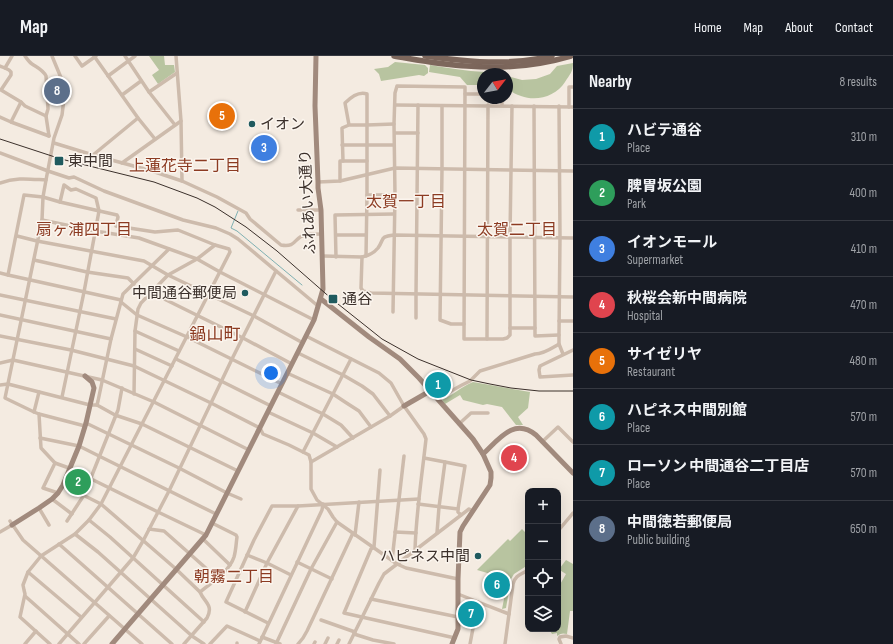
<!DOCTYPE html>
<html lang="en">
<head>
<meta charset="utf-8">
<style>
	:root { --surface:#171b24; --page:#20242c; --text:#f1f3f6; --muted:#9ea1a6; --line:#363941; --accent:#7c3aed }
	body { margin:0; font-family:"Sofia Sans Condensed","Noto Sans JP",sans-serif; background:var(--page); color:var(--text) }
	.controls { position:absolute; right:12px; bottom:12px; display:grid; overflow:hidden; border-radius:8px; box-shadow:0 4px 16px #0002 }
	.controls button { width:36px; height:36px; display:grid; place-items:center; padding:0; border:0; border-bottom:1px solid var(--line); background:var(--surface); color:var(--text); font:20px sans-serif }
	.compass { position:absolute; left:477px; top:12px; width:36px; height:36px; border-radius:50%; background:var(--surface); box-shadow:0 4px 16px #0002; rotate:59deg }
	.you { position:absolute; left:271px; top:317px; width:14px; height:14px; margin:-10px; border:3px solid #fff; border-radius:50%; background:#1a73e8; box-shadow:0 0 0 6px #1a73e833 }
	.badge { display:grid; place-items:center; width:26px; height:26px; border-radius:50%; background:var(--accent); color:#fff; font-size:13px; font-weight:700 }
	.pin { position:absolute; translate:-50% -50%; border:2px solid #fff; box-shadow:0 1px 4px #0006 }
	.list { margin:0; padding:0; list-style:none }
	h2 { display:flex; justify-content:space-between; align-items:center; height:52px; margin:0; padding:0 16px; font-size:17px }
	h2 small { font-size:13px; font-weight:400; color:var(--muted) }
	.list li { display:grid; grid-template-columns:26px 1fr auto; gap:12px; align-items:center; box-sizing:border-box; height:56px; padding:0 16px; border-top:1px solid var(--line) }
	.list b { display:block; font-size:15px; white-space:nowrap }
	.list p { margin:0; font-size:13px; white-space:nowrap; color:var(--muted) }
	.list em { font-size:13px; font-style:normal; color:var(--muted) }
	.icon { flex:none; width:22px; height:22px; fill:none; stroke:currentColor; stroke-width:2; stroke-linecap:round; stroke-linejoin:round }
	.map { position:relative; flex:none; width:573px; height:588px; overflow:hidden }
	header { display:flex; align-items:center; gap:24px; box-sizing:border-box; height:56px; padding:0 20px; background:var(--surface); border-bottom:1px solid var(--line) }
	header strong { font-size:19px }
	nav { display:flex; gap:22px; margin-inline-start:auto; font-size:14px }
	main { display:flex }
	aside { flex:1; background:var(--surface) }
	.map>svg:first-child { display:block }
	.green { fill:#b8c4a0 }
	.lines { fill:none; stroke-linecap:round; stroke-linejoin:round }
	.stream { stroke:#7fb0b2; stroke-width:1 }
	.street { stroke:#cdbbac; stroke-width:3.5 }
	.secondary { stroke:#a18a7d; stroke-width:5 }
	.primary { stroke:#7d675c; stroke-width:5.5 }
	.tram { stroke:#3b302b; stroke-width:1 }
	.poi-dot { fill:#1f5a5e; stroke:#fbf5ee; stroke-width:1.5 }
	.labels { text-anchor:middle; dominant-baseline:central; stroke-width:3; stroke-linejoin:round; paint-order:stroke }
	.poi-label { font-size:15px; fill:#3b302b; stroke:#fbf5ee; text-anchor:start }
	.street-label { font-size:15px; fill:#3b302b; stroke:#fbf5ee }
	.neighbourhood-label { font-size:16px; fill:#8c3b22; stroke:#fbf5ee }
	.quarter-label { font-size:17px; fill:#8c3b22; stroke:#fbf5ee }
</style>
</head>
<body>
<header>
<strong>Map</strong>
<nav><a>Home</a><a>Map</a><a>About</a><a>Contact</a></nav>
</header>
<main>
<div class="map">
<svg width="573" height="588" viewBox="0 0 573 588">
	<rect width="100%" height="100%" fill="#f4ebe1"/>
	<g class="green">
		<path d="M 149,0 L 164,0 L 165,9 L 174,9 L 175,16 L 158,28 L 152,19 L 159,14 Z"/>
		<path d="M 395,6 L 425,9 L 428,12 L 428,17 L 424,20 L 419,19 L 381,25 L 379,18 L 374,13 L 388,11 Z"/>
		<path d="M 573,7 C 573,16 570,18 565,26 C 556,40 537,46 521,40 C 516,39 511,35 507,33 L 507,20 L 522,24 L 536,23 L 550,18 L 557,10 Z"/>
		<path d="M 430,9 C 448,12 466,15 485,16 C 492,17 498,14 504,18 L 483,18 L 483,27 L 478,29 L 467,29 L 460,21 L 429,16 Z"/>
		<path d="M 473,326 L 530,336 L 528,352 L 518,361 L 523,369 L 516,369 L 502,351 L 487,348 L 483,349 L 463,344 L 460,339 L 445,348 L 442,344 C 453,339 461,331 473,326 Z"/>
		<path d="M 74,416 L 89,423 L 83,437 L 68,429 Z"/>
		<path d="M 522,473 L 528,479 L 528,509 L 514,518 L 511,523 L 506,552 L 502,553 L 508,523 L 477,514 L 508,483 L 510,485 Z"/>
		<path d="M 566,504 L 573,508 L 573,555 L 570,555 L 567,578 C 563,577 561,577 557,580 L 557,577 L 552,578 L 549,573 L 558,573 L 558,532 L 566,518 L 558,513 L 558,510 L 560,512 Z"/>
	</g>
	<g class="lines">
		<path class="stream" d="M 238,155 L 231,172 L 237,175 L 302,229"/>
		<g class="street">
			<path d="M 25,0 C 27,3 29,6 32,8 C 38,12 43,14 46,20 L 48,53 L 46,60 L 49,80"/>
			<path d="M 52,0 L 64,29 L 65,35 L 62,59 L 54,82 L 46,124 L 43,141 L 42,164 L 5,342 L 34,356 L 39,358 L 41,392 L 55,407 L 43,432 L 58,437"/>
			<path d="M 75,0 L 82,10 L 96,0"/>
			<path d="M 94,0 L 138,62 L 155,83"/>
			<path d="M 125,0 L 149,36 L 175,69"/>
			<path d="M 176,0 L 181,65 L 182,125"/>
			<path d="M 0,10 L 5,12 L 12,0"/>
			<path d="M 5,12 L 9,14 L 11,16 L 11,19 L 1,34 L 21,46 L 25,50 L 46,60"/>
			<path d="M 108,20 L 135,0"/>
			<path d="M 149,36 L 177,17"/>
			<path d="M 465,38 L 483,38"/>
			<path d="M 122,39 L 141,25"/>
			<path d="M 502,42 L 502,49"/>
			<path d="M 395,49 L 573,51"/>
			<path d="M 442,50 L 442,113 L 440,264 L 451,268 L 464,268"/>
			<path d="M 534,50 L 535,280 L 559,279"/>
			<path d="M 559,50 L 560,181 L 559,279 L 559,288 L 563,298"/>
			<path d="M 569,51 L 569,31 L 573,31"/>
			<path d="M 0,61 L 11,66 L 49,80"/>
			<path d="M 11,66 L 21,46"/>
			<path d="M 395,77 L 418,77"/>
			<path d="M 54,87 L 93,99 L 152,115 L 182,125 L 217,141 L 246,157 L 250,163 L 281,189 C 297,192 294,181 305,179 C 310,178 316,178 322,178"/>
			<path d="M 342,89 L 394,89"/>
			<path d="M 0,97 L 48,115 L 69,122 L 74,121 L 104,135 L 183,164 L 216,172 L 230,178 L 238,183 L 318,250"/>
			<path d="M 93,99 L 138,62"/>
			<path d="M 343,105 L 367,105"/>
			<path d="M 122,107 L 181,65"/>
			<path d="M 340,125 L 340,105 L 343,105 L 342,72 L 349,69 L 367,69 L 367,38 C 359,35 351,41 345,47 L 349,69"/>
			<path d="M 318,126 L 340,125 L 395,112 L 573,115"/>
			<path d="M 0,127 C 16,121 29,123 46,124"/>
			<path d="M 367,139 L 395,139"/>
			<path d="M 60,146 L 64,129 L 71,134 L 76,133 L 96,142 L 99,155 L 84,236 L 62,341"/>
			<path d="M 298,154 L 321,154"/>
			<path d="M 42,164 L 95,175 L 139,182 L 197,203 L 220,216 L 314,264"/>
			<path d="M 336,179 L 366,179"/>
			<path d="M 17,180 L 37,185 L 144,205 L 168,219 L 254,260 L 303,287"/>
			<path d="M 323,200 L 362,201 C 367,200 374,197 378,192 C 385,182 379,181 394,179 L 573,182"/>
			<path d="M 366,200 L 367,139 L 367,69 L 394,68"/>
			<path d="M 336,201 L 335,159 L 394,158"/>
			<path d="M 362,201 L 361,232 L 363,235 L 371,237 L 573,241"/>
			<path d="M 34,204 L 87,216 L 128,222 L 134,228"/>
			<path d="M 0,217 L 8,219 L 24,139 L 43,141 L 60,146 L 117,159 L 118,161 L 116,170 L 155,176 L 178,174 L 215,189 L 229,193 L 230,196 L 101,448 L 89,464 L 75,478 L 41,500 L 28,516 L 23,529 L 24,534 L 25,538 L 20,561 L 50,588"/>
			<path d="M 8,219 L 121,244"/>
			<path d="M 150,236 L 243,282 L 292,308"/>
			<path d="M 0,239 L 116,263"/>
			<path d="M 121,246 L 137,259 L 187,281 L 282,328"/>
			<path d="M 393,256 L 395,139 L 394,68 L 395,37 L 397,30 L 465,31 L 464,283 L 503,283 L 507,282 L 510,279 L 510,180 L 512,50"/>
			<path d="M 0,259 L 111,283"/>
			<path d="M 416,262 L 416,238 L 418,49"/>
			<path d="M 559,265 L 573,265"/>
			<path d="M 510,272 L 535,272"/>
			<path d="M 135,275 L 179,295"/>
			<path d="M 0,280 L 71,294 L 134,310 L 211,347 L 260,372 L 263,378 L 289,389 L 309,399 L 311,406 L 311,433 L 317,444 L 328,453 L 333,461 L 337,466 L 397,508 L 406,512 L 458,523"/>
			<path d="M 306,280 L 379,317 L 391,327 L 404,350 L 424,378 L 426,383 C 422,420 416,457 415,494"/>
			<path d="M 487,283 L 488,49"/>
			<path d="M 135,293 L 172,310"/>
			<path d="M 573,294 L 540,310 L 539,314 L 540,321 L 573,319"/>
			<path d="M 298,297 L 343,319 L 362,330 L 373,338 L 390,360"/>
			<path d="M 176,303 L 221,325 L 271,350"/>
			<path d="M 0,307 L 13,304 L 102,324 L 154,346 L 249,394"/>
			<path d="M 287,317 L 333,338 L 345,346 L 359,355 L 371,371"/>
			<path d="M 0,329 L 8,328 L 90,349 L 97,349 L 115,359 L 142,368 L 238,415"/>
			<path d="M 278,336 L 323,358 L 341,369 L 353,382"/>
			<path d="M 134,338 L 135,275 L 138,253 L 141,247 L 168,219 L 197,203 L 215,189"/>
			<path d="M 436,342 L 442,340 L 462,329 L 470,325 L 480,315 L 535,298 C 544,298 552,292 559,288"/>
			<path d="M 97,349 L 98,345 L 111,283 L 123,238 L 169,193"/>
			<path d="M 34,356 L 39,336"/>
			<path d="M 268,356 L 313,377 L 337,391"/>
			<path d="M 39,358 L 85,370"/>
			<path d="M 86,367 L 179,412 L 227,437 L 241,443"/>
			<path d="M 459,368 L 471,357 L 488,357"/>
			<path d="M 40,382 L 79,390 L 99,400 L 216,458"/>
			<path d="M 542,386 L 558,371 L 573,386"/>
			<path d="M 303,396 L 351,303"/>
			<path d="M 424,402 L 445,406 L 439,451 L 437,477"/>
			<path d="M 311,406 L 390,360 L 404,350"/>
			<path d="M 445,406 L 465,410 L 458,453"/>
			<path d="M 55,407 L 69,412 L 158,456 L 206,479"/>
			<path d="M 380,414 L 374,491 L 371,493 L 344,557 L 455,582"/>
			<path d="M 63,429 L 101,448 L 176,513 L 200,536 C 204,546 214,549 207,562 L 184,588"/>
			<path d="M 52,443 L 72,458"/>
			<path d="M 418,448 L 458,453 L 458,456 L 461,459"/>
			<path d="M 39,452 L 49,469"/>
			<path d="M 89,464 L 110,481 L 204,566"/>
			<path d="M 10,465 L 23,484 L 142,588"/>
			<path d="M 67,465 L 84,439 L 118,354 L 122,332"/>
			<path d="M 149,473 L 164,475 L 190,498 L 217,522"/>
			<path d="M 558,475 L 573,457"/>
			<path d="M 0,476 L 12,469"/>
			<path d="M 395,476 L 416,477"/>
			<path d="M 75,478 L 98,496 L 192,580 L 204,588"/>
			<path d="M 355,479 L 359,446"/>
			<path d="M 203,483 L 230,509"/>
			<path d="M 59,488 L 172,588"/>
			<path d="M 247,499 L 267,507 L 291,519"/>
			<path d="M 392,504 L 404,400"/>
			<path d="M 297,506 L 332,523"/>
			<path d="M 28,516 L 81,561"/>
			<path d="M 200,536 C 212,526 229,516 234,501 C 236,494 236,488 237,481 L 236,479 L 212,467"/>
			<path d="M 458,538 L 478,546 L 509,558"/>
			<path d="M 25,540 L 79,588"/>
			<path d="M 371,543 L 458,561"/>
			<path d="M 245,556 L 267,507 L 298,450"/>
			<path d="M 321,564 L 355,576"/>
			<path d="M 268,567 L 226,546 L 254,484 L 272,450 L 298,450 L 419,443"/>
			<path d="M 354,578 L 373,584 L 394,588"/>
			<path d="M 262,581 L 280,588"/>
			<path d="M 25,588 L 36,575"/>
			<path d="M 59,588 L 133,502 L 143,485 L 169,435 L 232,303 L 276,215"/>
			<path d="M 84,588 L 109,560"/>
			<path d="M 210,588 L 227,570 L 260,585"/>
			<path d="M 237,588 L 237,587"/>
			<path d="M 259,588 L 322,454 L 323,448"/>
			<path d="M 276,588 L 311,513 L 337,466"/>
			<path d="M 298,588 L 303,582 L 307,575 L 353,477"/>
			<path d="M 314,588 L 315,586"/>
			<path d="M 325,588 L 328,582"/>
			<path d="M 337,588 L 339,584"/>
			<path d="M 349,588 L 379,527 L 384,518 L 469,453 L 473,455"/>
			<path d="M 470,588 L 478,546"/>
			<path d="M 505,588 L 513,528 C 516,518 521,519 528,514"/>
			<path d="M 561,588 L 559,583 L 560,581 L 566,580 L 573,582"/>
		</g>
		<g class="secondary">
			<path d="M 321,243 L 369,281 L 400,303 L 419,322 L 473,383 L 483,398 L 491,416 L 491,422 L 490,429 L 463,470 L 460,476 L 458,523 L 458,573 L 452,588"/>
			<path d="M 404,350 L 430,335"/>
			<path d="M 483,398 C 499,383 514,361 536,379 L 573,417"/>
			<path d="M 12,469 L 39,452 L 52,443 L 58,437 L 63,429 L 79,390 L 86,367 L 94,332 L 92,326 L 85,320"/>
			<path d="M 112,588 L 206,479 L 314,264 L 323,233 L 321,154 L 318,132 L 318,126 L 315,50 L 316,0"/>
		</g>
		<g class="primary">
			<path d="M 394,0 C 418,4 443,9 467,10 C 502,13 537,10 571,0"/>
			<path d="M 425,0 C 470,6 507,10 552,0"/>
		</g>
		<path class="tram" d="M 0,83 L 61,103 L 154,126 L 197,142 L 215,151 L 246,171 L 277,195 L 333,244 L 367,271 L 382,283 L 418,303 L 471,324 L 490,328 L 511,332 L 539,335 L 573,335"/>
	</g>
	<g class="poi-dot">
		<circle cx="252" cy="68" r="4"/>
		<rect x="54" y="100" width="10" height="10" rx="2"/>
		<circle cx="245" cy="237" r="4"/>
		<rect x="328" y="238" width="10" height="10" rx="2"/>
		<circle cx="478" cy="500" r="4"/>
	</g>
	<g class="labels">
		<g class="poi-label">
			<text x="260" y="68">イオン</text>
			<text x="68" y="105">東中間</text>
			<text x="237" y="237" text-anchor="end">中間通谷郵便局</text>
			<text x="342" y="243">通谷</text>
			<text x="470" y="500" text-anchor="end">ハピネス中間</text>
		</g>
		<g class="street-label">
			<text transform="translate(308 146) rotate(-93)">ふれあい大通り</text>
		</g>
		<g class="neighbourhood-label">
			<text x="185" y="110">上蓮花寺二丁目</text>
			<text x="406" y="146">太賀一丁目</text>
			<text x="84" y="174">扇ヶ浦四丁目</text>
			<text x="517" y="174">太賀二丁目</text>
			<text x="234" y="521">朝霧二丁目</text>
		</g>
		<g class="quarter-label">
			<text x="215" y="279">鍋山町</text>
		</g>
	</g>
</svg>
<div class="controls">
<button>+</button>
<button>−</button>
<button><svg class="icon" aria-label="locate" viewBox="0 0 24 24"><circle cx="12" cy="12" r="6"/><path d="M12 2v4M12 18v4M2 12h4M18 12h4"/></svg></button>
<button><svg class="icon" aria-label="layers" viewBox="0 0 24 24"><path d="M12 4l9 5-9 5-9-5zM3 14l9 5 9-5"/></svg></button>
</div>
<svg class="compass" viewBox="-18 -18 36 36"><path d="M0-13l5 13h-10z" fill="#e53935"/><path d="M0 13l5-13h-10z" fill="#9ea1a6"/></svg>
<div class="you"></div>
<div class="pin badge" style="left:438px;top:329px;background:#0f9aa8">1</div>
<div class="pin badge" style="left:78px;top:426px;background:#2e9e5b">2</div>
<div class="pin badge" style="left:264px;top:92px;background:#3f7fe0">3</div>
<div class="pin badge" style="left:514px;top:402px;background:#e0444e">4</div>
<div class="pin badge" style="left:222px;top:60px;background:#e8710a">5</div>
<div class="pin badge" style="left:497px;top:529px;background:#0f9aa8">6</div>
<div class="pin badge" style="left:471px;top:558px;background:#0f9aa8">7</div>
<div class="pin badge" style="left:57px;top:35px;background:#5c6f8a">8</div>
</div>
<aside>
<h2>Nearby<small>8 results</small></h2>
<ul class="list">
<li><span class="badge" style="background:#0f9aa8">1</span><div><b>ハビテ通谷</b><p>Place</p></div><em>310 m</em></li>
<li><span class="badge" style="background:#2e9e5b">2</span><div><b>脾胃坂公園</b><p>Park</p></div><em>400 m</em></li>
<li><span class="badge" style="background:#3f7fe0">3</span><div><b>イオンモール</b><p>Supermarket</p></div><em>410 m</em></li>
<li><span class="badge" style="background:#e0444e">4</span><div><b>秋桜会新中間病院</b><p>Hospital</p></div><em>470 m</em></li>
<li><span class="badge" style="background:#e8710a">5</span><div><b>サイゼリヤ</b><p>Restaurant</p></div><em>480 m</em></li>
<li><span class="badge" style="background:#0f9aa8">6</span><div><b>ハピネス中間別館</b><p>Place</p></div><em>570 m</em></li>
<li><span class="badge" style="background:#0f9aa8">7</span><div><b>ローソン 中間通谷二丁目店</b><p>Place</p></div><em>570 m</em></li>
<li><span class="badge" style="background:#5c6f8a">8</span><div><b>中間徳若郵便局</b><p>Public building</p></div><em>650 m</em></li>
</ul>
</aside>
</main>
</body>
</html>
